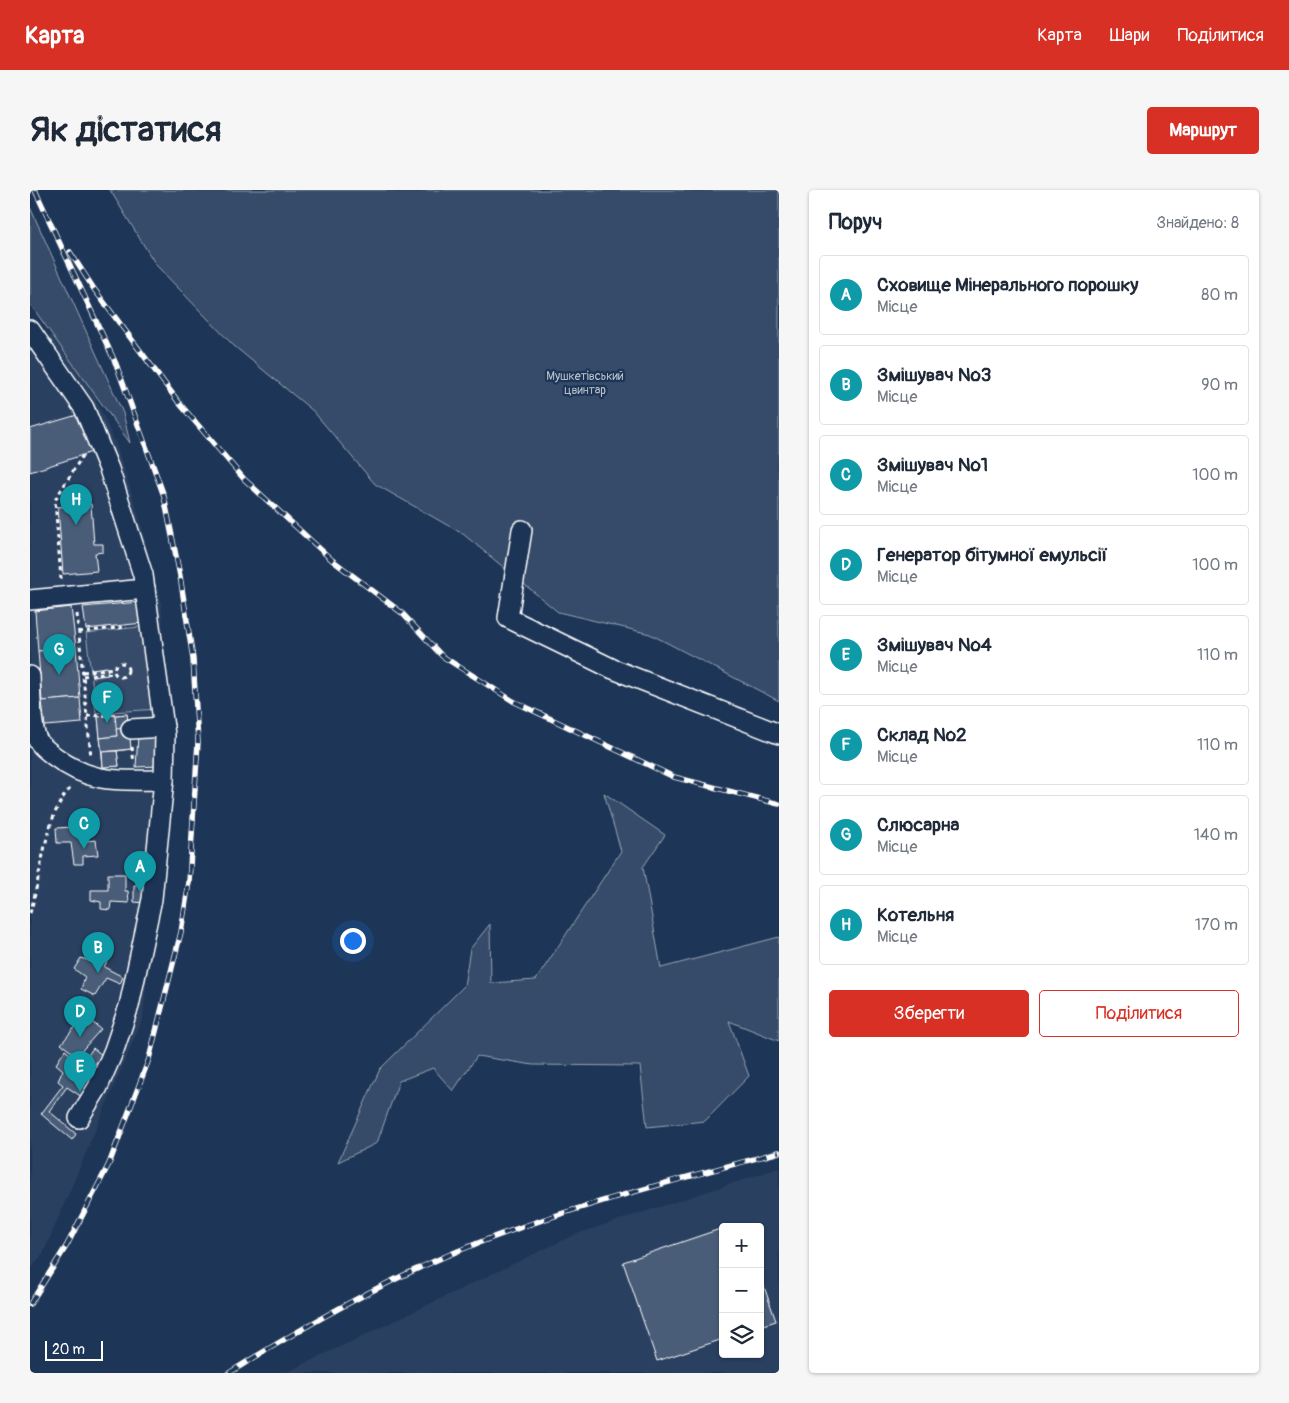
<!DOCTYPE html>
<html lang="uk">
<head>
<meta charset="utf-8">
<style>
	:root { --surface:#fff; --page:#f6f6f7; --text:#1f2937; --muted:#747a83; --line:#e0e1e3; --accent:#d93025 }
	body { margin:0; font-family:Pangolin,sans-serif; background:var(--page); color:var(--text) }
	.controls { position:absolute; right:15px; bottom:15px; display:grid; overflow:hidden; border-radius:5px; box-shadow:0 1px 4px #0004 }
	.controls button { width:45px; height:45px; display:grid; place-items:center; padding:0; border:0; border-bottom:1px solid var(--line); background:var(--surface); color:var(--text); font:25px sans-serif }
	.scale { position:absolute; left:15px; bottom:12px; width:58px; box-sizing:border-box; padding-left:5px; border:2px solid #fff; border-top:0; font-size:14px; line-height:18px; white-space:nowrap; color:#fff; -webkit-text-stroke:4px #1d3557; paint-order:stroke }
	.you { position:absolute; left:322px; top:750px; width:18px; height:18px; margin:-12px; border:4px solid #fff; border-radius:50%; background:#1a73e8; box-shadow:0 0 0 8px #1a73e833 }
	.badge { display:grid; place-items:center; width:32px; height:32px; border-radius:50%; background:var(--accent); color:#fff; font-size:16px; font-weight:700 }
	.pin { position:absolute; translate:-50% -41px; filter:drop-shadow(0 1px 2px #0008) }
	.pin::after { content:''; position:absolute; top:26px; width:18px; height:15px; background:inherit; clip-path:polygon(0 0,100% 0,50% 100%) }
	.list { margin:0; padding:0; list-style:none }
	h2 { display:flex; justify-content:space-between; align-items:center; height:65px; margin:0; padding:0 20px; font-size:21px }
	h2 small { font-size:16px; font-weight:400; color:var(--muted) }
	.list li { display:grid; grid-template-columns:32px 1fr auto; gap:15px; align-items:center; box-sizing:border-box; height:80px; margin:0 10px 10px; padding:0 10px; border:1px solid var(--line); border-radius:5px }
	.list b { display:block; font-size:19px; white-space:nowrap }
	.list p { margin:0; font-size:16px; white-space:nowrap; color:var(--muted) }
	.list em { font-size:16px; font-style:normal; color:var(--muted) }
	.actions { display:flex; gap:10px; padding:15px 20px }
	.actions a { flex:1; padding:11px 0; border:1px solid var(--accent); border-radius:5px; text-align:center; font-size:18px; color:var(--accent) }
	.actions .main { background:var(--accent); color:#fff }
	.icon { flex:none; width:28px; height:28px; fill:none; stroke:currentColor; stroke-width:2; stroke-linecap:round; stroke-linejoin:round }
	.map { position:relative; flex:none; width:749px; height:1183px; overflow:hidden; border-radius:5px }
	header { display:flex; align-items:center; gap:30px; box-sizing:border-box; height:70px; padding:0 25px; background:var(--accent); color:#fff }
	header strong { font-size:24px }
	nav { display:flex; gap:28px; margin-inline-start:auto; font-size:18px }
	.intro { display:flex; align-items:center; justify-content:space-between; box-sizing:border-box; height:120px; padding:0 30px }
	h1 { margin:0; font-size:35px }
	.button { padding:12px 22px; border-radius:5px; background:var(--accent); color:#fff; font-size:18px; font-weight:700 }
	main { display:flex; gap:30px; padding:0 30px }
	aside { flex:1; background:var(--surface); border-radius:5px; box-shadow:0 1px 4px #0004 }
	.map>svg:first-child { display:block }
	.built { fill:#2a4161; fill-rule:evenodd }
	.green { fill:#364b69; stroke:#9aa5b4 }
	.building { fill:#4a5d79; stroke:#fff }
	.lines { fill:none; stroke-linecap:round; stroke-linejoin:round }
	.minor-casing { stroke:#fff; stroke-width:22 }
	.path { stroke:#fff; stroke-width:3; stroke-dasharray:4 4; stroke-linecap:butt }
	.minor { stroke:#1d3557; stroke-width:19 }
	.rail-casing { stroke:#fff; stroke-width:5.5 }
	.rail { stroke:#1d3557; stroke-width:4; stroke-dasharray:11; stroke-linecap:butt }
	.labels { text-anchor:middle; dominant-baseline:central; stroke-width:4.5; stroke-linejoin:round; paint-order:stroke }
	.park-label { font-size:12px; fill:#b9c0ca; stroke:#1d3557 }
</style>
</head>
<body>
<header>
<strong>Карта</strong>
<nav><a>Карта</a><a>Шари</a><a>Поділитися</a></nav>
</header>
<div class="intro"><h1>Як дістатися</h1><a class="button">Маршрут</a></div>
<main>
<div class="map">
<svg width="749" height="1183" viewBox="0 0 749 1183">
	<rect width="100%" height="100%" fill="#1d3557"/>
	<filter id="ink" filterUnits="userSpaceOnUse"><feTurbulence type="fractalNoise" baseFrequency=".02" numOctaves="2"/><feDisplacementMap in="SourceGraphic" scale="10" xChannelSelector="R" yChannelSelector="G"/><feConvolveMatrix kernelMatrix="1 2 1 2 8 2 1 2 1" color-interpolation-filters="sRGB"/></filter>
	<g filter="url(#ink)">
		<g class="built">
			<path d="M 43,138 L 67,212 L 86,254 L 107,320 L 131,411 L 140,546 L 113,828 L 13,1064 L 0,1080 L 0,153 Z"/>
			<path d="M 749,978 L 749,1183 L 255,1183 L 546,1044 ZM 693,1037 L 730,1037 L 730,1164 L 693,1164 Z"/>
		</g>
		<g class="green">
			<path d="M 80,0 L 749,0 L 749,511 L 620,444 L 528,422 L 433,344 L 345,294 L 283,221 L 204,156 L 126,75 Z"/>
			<path d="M 0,17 L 93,223 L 100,253 L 0,114 Z"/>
			<path d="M 118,436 L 129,519 L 66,523 L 56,443 Z"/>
			<path d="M 574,603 L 635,645 L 613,677 L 631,778 L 749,747 L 749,851 L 699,831 L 719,886 L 675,931 L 617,937 L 610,876 L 503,875 L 447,866 L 423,901 L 403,878 L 369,891 L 347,953 L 308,972 L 350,879 L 434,796 L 440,759 L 460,734 L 461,793 L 506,790 L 591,661 Z"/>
		</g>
		<g class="building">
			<path d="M 54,223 L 65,261 L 0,282 L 0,239 Z"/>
			<path d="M 61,314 L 64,354 L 73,354 L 73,362 L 65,363 L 67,381 L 33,384 L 28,317 Z"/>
			<path d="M 110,412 L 113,433 L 56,439 L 53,417 Z"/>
			<path d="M 41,417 L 46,458 L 8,461 L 5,421 Z"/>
			<path d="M 46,458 L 50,508 L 12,511 L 8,461 Z"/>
			<path d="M 77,477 L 78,485 L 63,487 L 61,479 Z"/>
			<path d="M 50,508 L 52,533 L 15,536 L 12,511 Z"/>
			<path d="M 97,524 L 99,538 L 86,539 L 85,525 Z"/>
			<path d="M 97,524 L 101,559 L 87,561 L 89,576 L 73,577 L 68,527 Z"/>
			<path d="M 85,525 L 87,546 L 70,548 L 68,527 Z"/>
			<path d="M 99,538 L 101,559 L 72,562 L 70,548 L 87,546 L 86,539 Z"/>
			<path d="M 108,546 L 125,546 L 128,576 L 106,577 Z"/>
			<path d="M 87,561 L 89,576 L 73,577 L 72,562 Z"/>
			<path d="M 52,633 L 55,651 L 66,650 L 68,665 L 53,666 L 53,674 L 44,674 L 41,653 L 27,653 L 26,638 L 43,637 L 43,634 Z"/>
			<path d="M 78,684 L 95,684 L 95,701 L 98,701 L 99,713 L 81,712 L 80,720 L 71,719 L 71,712 L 61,710 L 61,700 L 78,700 Z"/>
			<path d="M 104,695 L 115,695 L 116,713 L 104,712 Z"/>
			<path d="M 69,761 L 80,765 L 74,777 L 93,787 L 90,794 L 76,788 L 65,806 L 51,799 L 55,787 L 44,779 L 51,768 L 63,772 Z"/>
			<path d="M 54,826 L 71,839 L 47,866 L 31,854 Z"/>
			<path d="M 63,858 L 72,865 L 57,884 L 64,890 L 52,907 L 37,897 L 19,921 L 46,944 L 42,950 L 11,924 L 33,895 L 28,891 L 33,880 L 26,874 L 35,860 L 52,874 Z"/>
			<path d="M 693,1038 L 693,1149 L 627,1171 L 593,1072 Z"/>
			<path d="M 730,1085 L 746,1131 L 730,1136 Z"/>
		</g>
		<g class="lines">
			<g class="minor-casing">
				<g id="minor">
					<path d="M 0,140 L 54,218 L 79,279 L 113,385 L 135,545 L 134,590 L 122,709 L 99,816 L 84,860 L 68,897 L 49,928"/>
					<path d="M 492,340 L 478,428 L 583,479 L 749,544"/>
					<path d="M 0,410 L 115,399"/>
					<path d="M 0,486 C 1,505 0,529 6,547 C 9,555 18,561 24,566 C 62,595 89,590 134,590"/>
					<path d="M 101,539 L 134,537"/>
				</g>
			</g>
			<g class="path">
				<path d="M 31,389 L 25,310 L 53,265"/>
				<path d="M 47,424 L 61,567"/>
				<path d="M 49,442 L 97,437"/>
				<circle cx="91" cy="480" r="7"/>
				<path d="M 53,482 L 84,478"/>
				<path d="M 53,486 L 84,483"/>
				<path d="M 57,526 L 89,524"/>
				<path d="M 102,557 L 104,573"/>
				<path d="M 0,723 C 11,689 15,620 42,597"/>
			</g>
			<use href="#minor" class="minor"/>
			<g class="rail-casing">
				<g id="rail">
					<path d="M 40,62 L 64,99 L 150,214 L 214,289 L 302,370 L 372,423 L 412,466 L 483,511 L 644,587 L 749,614"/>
					<path d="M 0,1114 L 37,1055 L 79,974 L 119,869 L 151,742 L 159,692 L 168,552 L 163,469 L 150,386 L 134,306 L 86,174 L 5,0"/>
					<path d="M 199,1183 C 278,1134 360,1087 448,1053 C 546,1015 648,990 749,962"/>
				</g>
			</g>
			<use href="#rail" class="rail"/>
		</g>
	</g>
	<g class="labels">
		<g class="park-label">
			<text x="555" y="186">Мушкетівський<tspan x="555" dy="14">цвинтар</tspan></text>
		</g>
	</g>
</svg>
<div class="controls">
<button>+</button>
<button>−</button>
<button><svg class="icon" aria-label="layers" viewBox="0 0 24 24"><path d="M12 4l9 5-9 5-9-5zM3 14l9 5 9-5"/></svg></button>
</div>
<div class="scale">20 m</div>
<div class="you"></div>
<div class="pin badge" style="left:110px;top:702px;background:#0f9aa8">A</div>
<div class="pin badge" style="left:68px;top:783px;background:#0f9aa8">B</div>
<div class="pin badge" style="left:54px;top:659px;background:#0f9aa8">C</div>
<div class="pin badge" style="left:50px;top:847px;background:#0f9aa8">D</div>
<div class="pin badge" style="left:50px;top:902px;background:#0f9aa8">E</div>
<div class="pin badge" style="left:77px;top:533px;background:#0f9aa8">F</div>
<div class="pin badge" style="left:29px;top:485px;background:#0f9aa8">G</div>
<div class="pin badge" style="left:46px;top:335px;background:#0f9aa8">H</div>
</div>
<aside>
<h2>Поруч<small>Знайдено: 8</small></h2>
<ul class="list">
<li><span class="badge" style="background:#0f9aa8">A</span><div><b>Сховище Мінерального порошку</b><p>Місце</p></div><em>80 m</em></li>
<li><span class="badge" style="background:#0f9aa8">B</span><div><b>Змішувач №3</b><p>Місце</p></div><em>90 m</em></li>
<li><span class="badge" style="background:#0f9aa8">C</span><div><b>Змішувач №1</b><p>Місце</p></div><em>100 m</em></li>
<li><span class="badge" style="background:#0f9aa8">D</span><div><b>Генератор бітумної емульсії</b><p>Місце</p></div><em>100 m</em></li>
<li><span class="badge" style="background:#0f9aa8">E</span><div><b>Змішувач №4</b><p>Місце</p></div><em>110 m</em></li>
<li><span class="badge" style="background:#0f9aa8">F</span><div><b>Склад №2</b><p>Місце</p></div><em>110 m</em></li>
<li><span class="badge" style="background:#0f9aa8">G</span><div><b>Слюсарна</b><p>Місце</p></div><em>140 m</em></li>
<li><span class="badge" style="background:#0f9aa8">H</span><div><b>Котельня</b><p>Місце</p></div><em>170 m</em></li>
</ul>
<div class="actions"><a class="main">Зберегти</a><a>Поділитися</a></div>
</aside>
</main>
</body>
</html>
